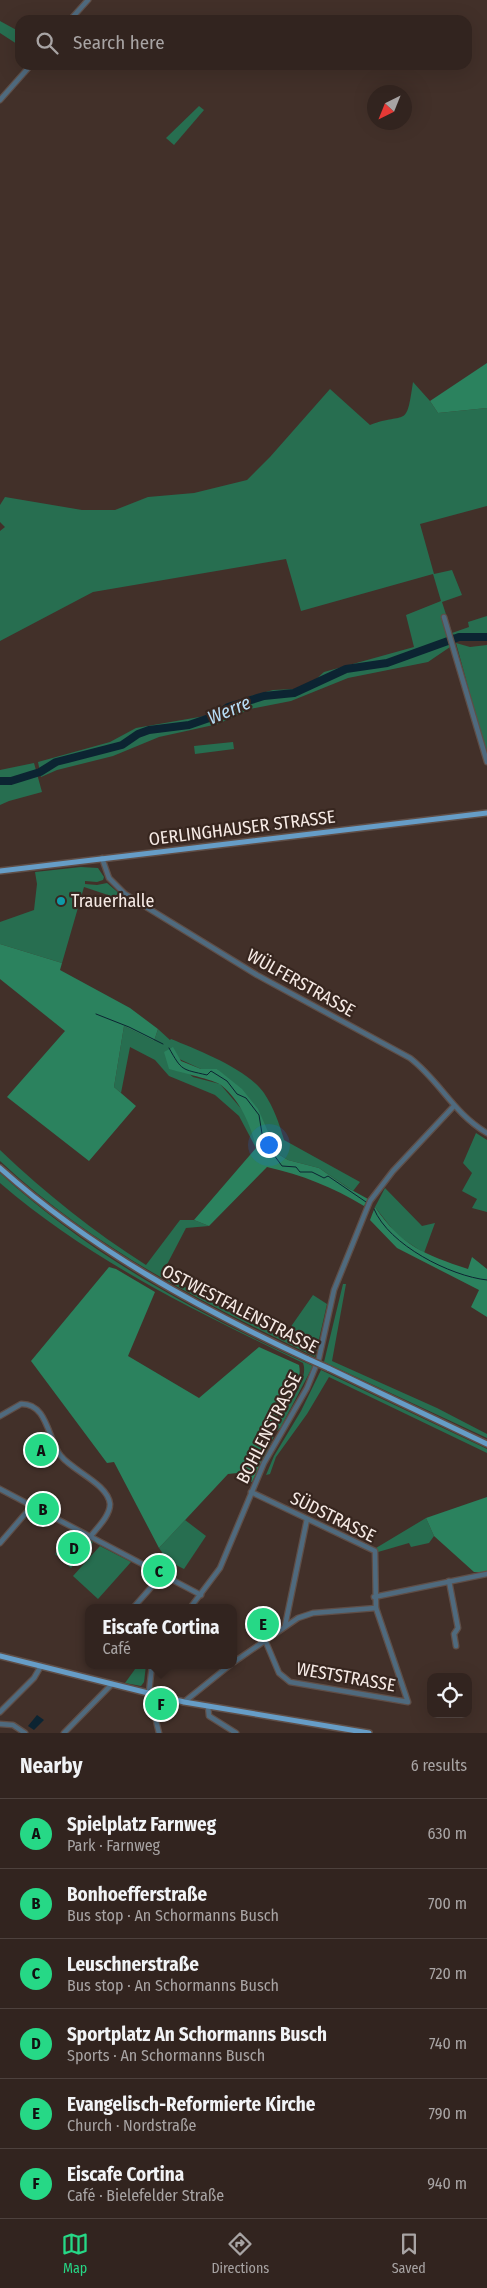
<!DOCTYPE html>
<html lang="en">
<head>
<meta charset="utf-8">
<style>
	:root { --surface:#32241f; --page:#3a2c28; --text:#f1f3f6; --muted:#a8a4a4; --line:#4d413d; --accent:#26d886 }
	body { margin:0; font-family:"Fira Sans Condensed",sans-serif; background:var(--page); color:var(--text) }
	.controls { position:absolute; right:15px; bottom:15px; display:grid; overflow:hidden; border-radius:10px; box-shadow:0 5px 20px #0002 }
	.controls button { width:45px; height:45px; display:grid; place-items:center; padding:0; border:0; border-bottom:1px solid var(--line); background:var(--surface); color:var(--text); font:25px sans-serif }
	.compass { position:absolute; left:367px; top:85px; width:45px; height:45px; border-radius:50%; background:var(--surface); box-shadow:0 5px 20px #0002; rotate:223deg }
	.you { position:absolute; left:268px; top:1144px; width:18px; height:18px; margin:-12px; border:4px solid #fff; border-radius:50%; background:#1a73e8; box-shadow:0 0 0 8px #1a73e833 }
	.badge { display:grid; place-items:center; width:32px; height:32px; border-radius:50%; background:var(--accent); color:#111; font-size:16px; font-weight:700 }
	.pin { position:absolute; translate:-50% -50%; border:2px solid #fff; box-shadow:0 1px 5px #0006 }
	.popup { position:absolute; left:85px; top:1604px; width:152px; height:65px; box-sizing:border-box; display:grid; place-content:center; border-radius:10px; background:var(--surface); filter:drop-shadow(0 1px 4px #0005); font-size:16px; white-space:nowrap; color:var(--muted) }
	.popup b { font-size:19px; color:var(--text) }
	.popup::after { content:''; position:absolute; left:50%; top:100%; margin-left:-10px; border:10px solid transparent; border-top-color:var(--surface) }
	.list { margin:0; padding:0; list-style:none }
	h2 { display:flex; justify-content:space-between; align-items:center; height:65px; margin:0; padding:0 20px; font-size:21px }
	h2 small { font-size:16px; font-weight:400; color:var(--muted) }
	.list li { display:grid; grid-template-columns:32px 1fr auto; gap:15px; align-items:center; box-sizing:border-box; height:70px; padding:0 20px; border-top:1px solid var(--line) }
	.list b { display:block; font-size:19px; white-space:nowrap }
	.list p { margin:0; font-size:16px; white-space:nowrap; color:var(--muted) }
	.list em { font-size:16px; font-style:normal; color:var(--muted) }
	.icon { flex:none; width:28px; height:28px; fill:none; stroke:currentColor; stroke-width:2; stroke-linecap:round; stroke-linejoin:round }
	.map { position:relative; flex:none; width:487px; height:1733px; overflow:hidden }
	.search { position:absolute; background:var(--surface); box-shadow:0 5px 20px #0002; left:15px; right:15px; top:15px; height:55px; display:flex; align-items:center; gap:12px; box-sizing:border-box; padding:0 18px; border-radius:15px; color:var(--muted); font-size:19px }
	.sheet { height:485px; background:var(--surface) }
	nav { display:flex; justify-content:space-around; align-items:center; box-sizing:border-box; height:70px; border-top:1px solid var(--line); background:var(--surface); font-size:14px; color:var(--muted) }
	nav a { display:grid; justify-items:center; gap:2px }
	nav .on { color:var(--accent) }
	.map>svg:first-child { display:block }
	.green { fill:#276e50 }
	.forest { fill:#2b825e }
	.water { fill:#0c2432 }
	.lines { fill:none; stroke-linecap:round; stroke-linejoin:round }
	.stream { stroke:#0c2432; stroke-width:1 }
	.river { stroke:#0c2432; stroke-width:8 }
	.minor-casing { stroke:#5f4e47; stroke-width:7 }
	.major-casing { stroke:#5f4e47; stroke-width:8 }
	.minor { stroke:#4f6a7e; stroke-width:4.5 }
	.major { stroke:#669dc7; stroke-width:5 }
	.major-bridge-casing { stroke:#5f4e47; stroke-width:8; stroke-linecap:butt }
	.major-bridge { stroke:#669dc7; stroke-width:5 }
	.culture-dot { fill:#0f9aa8; stroke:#37261f; stroke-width:2 }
	.labels { text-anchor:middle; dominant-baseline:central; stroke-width:4.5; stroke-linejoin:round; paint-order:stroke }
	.street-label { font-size:18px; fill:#f6eae5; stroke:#37261f }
	.poi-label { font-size:18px; fill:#f6eae5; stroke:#37261f; text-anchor:start }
	.water-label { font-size:19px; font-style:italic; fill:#b6dbf4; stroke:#37261f }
</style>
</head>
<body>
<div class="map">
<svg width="487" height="1733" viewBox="0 0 487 1733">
	<rect width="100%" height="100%" fill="#423029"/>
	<g class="green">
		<path d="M 0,21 L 20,32 L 20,46 L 0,33 Z"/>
		<path d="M 199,106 L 204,110 L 174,145 L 166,138 Z"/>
		<path d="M 413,382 L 430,401 L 438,413 L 487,408 L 487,506 L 420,524 L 434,574 L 452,570 L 462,595 L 442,602 L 452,633 L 469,627 L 468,622 L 487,616 L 487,633 L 455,636 L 452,633 L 447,635 L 450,647 L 428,662 L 348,678 L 291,701 L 250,709 L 218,724 L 159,737 L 113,756 L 57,770 L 41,777 L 38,762 L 110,742 L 136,728 L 205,716 L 251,696 L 273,690 L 295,689 L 314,681 L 324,672 L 414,647 L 406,615 L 441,601 L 433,574 L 301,611 L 286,559 L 93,592 L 0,641 L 0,531 L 5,527 L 0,522 L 0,505 L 5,497 L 82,510 L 115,510 L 148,497 L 194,493 L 247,480 L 270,457 L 330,389 L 370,425 C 407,411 406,430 413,382 Z"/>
		<path d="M 456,643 L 470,647 L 487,645 L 487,756 Z"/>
		<path d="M 233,742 L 234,749 L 195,754 L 194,746 Z"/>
		<path d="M 34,763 L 42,792 L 9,801 L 0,805 L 0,770 Z"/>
		<path d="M 81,867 L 98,868 L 104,877 L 103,880 L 97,882 L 85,881 L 85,884 L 97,885 L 107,883 L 129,902 L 84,887 L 62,963 L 0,944 L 0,922 L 34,910 L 37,884 L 35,872 Z"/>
		<path d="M 124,1026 L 154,1041 L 158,1029 L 170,1040 L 171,1039 C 198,1050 247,1069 264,1093 C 274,1108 279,1123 284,1140 L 360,1182 L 353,1191 L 319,1168 L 288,1160 L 278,1154 L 269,1138 L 217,1069 L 201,1069 L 164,1052 L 193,1077 L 220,1084 L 244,1112 L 252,1128 L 256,1148 L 239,1116 L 215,1095 L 169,1076 L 155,1060 L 130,1047 L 121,1093 L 114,1087 Z"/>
		<path d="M 476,1133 L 487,1140 L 487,1212 L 472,1208 L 477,1199 L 462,1191 L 472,1173 L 463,1163 Z"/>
		<path d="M 0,1150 C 45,1193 94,1232 146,1265 L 180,1220 L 194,1220 L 209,1226 L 186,1228 L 162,1274 L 225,1310 L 283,1338 L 313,1295 L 327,1304 L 315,1357 C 203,1303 92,1247 0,1161 Z"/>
		<path d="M 0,1173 C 92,1257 200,1315 313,1366 L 281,1427 L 277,1431 L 275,1426 C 283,1412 310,1380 303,1363 C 197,1312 89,1260 0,1183 Z"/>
		<path d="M 385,1188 L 422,1226 L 435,1223 L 424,1253 L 397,1235 L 375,1207 Z"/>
		<path d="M 343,1284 L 346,1284 L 332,1361 L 437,1408 L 487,1434 L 487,1438 L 324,1362 Z"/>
		<path d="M 321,1370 L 483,1447 L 487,1449 L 487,1453 L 329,1377 L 307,1414 L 276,1457 L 270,1474 L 266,1475 L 274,1456 L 301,1411 Z"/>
		<path d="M 46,1439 L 53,1452 L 41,1458 L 29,1448 L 31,1444 Z"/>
		<path d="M 426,1518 L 434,1536 L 429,1543 L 411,1547 L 409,1543 L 378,1552 L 376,1548 Z"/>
		<path d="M 185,1520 L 206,1536 L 184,1569 L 168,1561 L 159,1548 Z"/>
		<path d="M 75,1532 L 93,1542 L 71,1568 L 55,1554 Z"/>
		<path d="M 100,1546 L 131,1562 L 98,1599 L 73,1576 Z"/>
		<path d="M 138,1665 L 146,1665 L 144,1682 L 141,1686 L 125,1683 Z"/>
	</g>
	<g class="forest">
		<path d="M 487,363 L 487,408 L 438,413 L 430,401 Z"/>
		<path d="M 0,944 L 62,963 L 60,970 L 130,1008 L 158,1029 L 154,1041 L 124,1026 L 114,1087 L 136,1106 L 89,1161 L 7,1097 L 65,1031 L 0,979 Z"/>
		<path d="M 173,1047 L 181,1061 L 201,1069 L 217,1069 L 242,1089 L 258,1109 L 278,1154 L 288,1160 L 319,1168 L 348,1188 L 368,1199 L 364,1206 C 333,1187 302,1175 267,1167 L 209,1226 L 194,1220 L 256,1148 C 251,1125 240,1100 221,1085 C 215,1080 179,1072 169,1069 L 164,1052 Z"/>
		<path d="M 375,1207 C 402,1246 423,1254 468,1269 L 472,1257 L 487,1269 L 487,1317 L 471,1307 L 479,1290 L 397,1248 L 370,1220 Z"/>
		<path d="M 109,1267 L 116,1269 L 155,1292 L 128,1356 L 199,1398 L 259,1347 L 299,1365 C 304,1386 282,1410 271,1426 L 274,1436 L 252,1482 L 237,1473 L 228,1474 L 159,1548 L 114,1462 L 107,1463 L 31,1361 Z"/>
		<path d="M 487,1497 L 487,1572 L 474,1572 L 434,1536 L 426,1518 Z"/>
	</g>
	<path class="water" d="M 37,1715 L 44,1720 L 34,1730 L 28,1726 Z"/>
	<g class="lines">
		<g class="stream">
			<path d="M 96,1014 L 129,1027 L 163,1044"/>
			<path d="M 169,1048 C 182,1071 181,1069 207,1075 L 211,1071 L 227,1081 L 237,1094 L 246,1098 L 259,1115 L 263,1140 L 282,1166 L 296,1167 L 300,1172 L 312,1172 L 324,1178 L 328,1176 L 366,1202"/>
			<path d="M 374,1209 C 389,1245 450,1276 487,1280"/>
		</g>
		<path class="river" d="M 0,781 L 11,781 L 40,772 L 56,762 L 122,745 L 138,734 L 149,730 L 189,725 L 215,716 L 228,707 L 264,696 L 294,693 L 346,669 L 387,663 L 459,637 L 487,637"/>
		<g class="minor-casing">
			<g id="minor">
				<path d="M 70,20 L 88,0"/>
				<path d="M 0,100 L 31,65"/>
				<path d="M 444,617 L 487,762"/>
				<path d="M 102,858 L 109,878 L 125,894 L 257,975 L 410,1058 C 440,1081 453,1113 487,1133"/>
				<path d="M 0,1416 L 21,1404 C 48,1403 48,1441 61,1456 C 73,1471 108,1484 110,1504 C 110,1516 97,1528 90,1537"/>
				<path d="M 0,1489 L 201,1595"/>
				<path d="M 251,1492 L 375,1551 L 376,1608 L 408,1702 L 290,1682 L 279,1673 L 265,1640"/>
				<path d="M 0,1543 L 31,1507"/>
				<path d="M 449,1581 L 458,1628 L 454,1634 L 456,1646"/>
				<path d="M 374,1597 L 487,1574"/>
				<path d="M 133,1608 L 162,1575"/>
				<path d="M 190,1608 L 220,1568 L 264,1463 L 307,1388 L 319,1358 L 334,1290 L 370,1201 L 393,1171 L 453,1107"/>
				<path d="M 285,1626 L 307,1519"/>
				<path d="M 234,1662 L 298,1618 L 313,1613 L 376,1608"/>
				<path d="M 152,1665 L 149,1692 L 159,1733"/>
				<path d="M 184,1702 L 230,1665"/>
				<path d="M 208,1706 L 209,1716 L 236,1733"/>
				<path d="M 0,1712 L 34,1678 L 41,1666"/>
				<path d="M 0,1724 L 13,1725 L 25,1733"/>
				<path d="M 64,1733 L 112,1684"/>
			</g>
		</g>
		<g class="major-casing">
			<g id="major">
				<path d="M 0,871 L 487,813"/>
				<path d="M 0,1168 C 92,1250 197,1307 308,1359"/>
				<path d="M 328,1368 L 487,1444"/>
				<path d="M 0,1656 L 184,1702 L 369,1733"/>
			</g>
		</g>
		<use href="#minor" class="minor"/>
		<use href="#major" class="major"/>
		<g class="major-bridge-casing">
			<path id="major-bridge" d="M 308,1359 L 328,1368"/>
		</g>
		<use href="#major-bridge" class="major-bridge"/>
	</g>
	<circle class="culture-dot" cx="61" cy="901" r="5"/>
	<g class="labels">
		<g class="street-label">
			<text transform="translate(242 828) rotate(-7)">OERLINGHAUSER STRASSE</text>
			<text transform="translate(301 983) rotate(29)">WÜLFERSTRASSE</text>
			<text transform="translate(240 1309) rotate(27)">OSTWESTFALENSTRASSE</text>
			<text transform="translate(269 1428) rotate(-63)">BOHLENSTRASSE</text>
			<text transform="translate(333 1517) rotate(26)">SÜDSTRASSE</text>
			<text transform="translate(346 1677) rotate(10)">WESTSTRASSE</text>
		</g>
		<g class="poi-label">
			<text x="71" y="901">Trauerhalle</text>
		</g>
		<g class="water-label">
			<text transform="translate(229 710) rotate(-23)">Werre</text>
		</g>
	</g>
</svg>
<div class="controls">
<button><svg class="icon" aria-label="locate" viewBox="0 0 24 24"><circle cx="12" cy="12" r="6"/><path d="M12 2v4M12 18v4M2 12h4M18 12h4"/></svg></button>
</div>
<svg class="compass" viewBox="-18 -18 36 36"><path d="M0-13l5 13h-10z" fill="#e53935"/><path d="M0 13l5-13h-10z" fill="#a8a4a4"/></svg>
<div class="you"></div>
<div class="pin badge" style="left:41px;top:1450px">A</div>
<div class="pin badge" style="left:43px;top:1509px">B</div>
<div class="pin badge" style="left:159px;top:1571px">C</div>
<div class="pin badge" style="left:74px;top:1548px">D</div>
<div class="pin badge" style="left:263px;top:1624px">E</div>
<div class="pin badge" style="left:161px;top:1704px">F</div>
<div class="popup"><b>Eiscafe Cortina</b>Café</div>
<div class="search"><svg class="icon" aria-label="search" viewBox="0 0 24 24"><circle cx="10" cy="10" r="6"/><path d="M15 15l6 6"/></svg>Search here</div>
</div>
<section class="sheet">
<h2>Nearby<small>6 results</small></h2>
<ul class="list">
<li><span class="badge">A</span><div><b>Spielplatz Farnweg</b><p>Park · Farnweg</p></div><em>630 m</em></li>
<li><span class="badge">B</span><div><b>Bonhoefferstraße</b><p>Bus stop · An Schormanns Busch</p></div><em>700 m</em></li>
<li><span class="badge">C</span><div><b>Leuschnerstraße</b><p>Bus stop · An Schormanns Busch</p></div><em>720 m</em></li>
<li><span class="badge">D</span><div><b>Sportplatz An Schormanns Busch</b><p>Sports · An Schormanns Busch</p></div><em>740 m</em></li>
<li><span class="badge">E</span><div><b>Evangelisch-Reformierte Kirche</b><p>Church · Nordstraße</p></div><em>790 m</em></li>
<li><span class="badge">F</span><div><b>Eiscafe Cortina</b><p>Café · Bielefelder Straße</p></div><em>940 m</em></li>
</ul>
</section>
<nav>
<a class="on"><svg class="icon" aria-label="map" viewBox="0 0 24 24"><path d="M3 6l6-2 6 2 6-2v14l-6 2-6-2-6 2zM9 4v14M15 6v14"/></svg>Map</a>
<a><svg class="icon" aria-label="directions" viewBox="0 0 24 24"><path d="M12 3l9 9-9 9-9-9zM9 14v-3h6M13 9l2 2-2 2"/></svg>Directions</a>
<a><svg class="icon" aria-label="saved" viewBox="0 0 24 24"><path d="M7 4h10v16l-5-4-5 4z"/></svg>Saved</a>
</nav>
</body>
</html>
